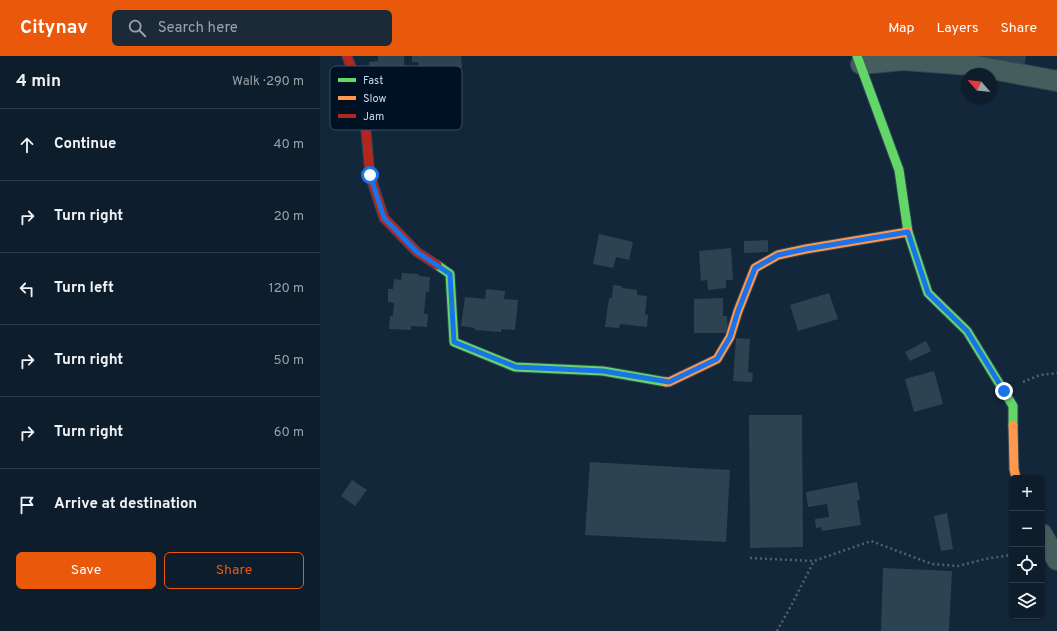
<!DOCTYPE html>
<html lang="en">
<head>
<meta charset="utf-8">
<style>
	:root { --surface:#0e1d2c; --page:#1c2a38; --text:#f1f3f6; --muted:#9ba2a9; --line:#2e3b48; --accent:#ea580c }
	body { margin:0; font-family:Overpass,sans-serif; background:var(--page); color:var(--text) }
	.controls { position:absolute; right:12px; bottom:12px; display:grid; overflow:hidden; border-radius:6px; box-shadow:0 1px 3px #0004 }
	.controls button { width:36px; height:36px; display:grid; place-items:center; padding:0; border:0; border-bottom:1px solid var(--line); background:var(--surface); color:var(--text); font:20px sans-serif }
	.compass { position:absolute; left:641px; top:12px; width:36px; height:36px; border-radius:50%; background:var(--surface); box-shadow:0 1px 3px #0004; rotate:298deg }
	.stop { position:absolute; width:12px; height:12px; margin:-9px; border:3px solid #1a73e8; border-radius:50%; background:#fff }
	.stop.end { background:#1a73e8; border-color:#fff; box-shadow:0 1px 4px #0008 }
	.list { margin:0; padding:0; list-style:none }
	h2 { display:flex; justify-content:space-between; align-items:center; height:52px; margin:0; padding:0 16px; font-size:17px }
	h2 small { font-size:13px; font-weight:400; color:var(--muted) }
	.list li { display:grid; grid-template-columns:26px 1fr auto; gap:12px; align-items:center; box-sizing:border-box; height:72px; padding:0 16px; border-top:1px solid var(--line) }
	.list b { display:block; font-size:15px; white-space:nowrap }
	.list em { font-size:13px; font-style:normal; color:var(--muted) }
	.actions { display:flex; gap:8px; padding:12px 16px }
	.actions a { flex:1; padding:9px 0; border:1px solid var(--accent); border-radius:6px; text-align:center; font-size:14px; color:var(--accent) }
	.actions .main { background:var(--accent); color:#fff }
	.icon { flex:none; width:22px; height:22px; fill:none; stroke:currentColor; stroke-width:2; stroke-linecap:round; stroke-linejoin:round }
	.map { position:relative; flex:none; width:737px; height:575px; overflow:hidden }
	header { display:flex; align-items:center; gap:24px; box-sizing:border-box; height:56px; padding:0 20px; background:var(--accent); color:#fff }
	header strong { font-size:19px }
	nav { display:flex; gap:22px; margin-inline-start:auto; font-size:14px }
	.search { width:280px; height:36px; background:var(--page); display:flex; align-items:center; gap:10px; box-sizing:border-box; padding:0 14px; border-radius:6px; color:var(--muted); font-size:15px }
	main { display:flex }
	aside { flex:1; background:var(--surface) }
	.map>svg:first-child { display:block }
	.building { fill:#2c4452 }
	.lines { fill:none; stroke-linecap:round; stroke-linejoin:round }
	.street-casing { stroke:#314455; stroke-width:22 }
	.fast-casing { stroke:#314455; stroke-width:11 }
	.slow-casing { stroke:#314455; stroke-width:11 }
	.jam-casing { stroke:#314455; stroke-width:11 }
	.path { stroke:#506269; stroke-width:2.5; stroke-dasharray:2 3; stroke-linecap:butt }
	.street { stroke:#465d5e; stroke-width:20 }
	.fast { stroke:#63d668; stroke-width:9 }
	.slow { stroke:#ff974d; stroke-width:9 }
	.jam { stroke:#b3261e; stroke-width:9 }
	.route { stroke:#1a73e8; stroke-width:5 }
	.key { fill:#011124; stroke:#3b4e63; stroke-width:1 }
	.key-label { font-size:11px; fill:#c1dbf6 }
</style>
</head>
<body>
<header>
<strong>Citynav</strong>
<div class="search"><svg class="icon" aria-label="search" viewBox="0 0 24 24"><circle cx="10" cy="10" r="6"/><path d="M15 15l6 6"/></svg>Search here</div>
<nav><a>Map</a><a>Layers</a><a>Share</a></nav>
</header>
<main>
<aside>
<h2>4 min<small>Walk · 290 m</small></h2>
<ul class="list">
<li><svg class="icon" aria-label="ahead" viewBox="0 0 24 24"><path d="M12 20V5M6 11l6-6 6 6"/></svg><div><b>Continue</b></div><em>40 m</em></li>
<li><svg class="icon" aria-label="right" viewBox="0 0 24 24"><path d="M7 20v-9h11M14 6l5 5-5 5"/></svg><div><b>Turn right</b></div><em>20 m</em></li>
<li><svg class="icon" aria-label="left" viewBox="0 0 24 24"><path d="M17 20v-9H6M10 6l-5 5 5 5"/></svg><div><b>Turn left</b></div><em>120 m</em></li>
<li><svg class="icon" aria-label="right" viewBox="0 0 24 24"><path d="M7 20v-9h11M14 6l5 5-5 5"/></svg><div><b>Turn right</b></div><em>50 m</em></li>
<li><svg class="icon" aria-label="right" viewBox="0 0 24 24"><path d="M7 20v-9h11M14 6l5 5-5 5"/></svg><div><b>Turn right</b></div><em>60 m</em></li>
<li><svg class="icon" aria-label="arrive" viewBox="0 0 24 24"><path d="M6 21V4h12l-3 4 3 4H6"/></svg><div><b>Arrive at destination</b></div></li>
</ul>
<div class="actions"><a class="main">Save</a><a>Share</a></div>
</aside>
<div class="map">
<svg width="737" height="575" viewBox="0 0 737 575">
	<rect width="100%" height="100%" fill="#12273a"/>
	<g class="building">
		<path d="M 58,0 L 84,0 L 85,23 L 51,25 L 51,27 L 43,27 L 42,11 L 49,11 L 49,6 L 58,5 Z"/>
		<path d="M 92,0 L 141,0 L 142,12 L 99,16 L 98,6 L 92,6 Z"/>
		<path d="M 646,0 L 706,0 L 704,12 Z"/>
		<path d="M 279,178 L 313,186 L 309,204 L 296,201 L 293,212 L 273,208 Z"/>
		<path d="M 448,184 L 448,196 L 424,197 L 424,185 Z"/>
		<path d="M 411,192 L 413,224 L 406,224 L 406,232 L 388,234 L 387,224 L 381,225 L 379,195 Z"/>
		<path d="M 82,217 L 99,218 L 99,220 L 110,221 L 109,236 L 106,236 L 104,258 L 108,258 L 107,271 L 91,270 L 91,274 L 69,273 L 70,260 L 73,260 L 74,247 L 68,246 L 68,233 L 73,233 L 74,223 L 81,224 Z"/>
		<path d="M 293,229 L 302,230 L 302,232 L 317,234 L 317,239 L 327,240 L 325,258 L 328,259 L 327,271 L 300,268 L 299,272 L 285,271 L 289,242 L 292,242 Z"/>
		<path d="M 166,233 L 185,235 L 184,243 L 198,244 L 195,274 L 181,273 L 181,276 L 155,274 L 155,272 L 141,270 L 145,241 L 165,243 Z"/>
		<path d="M 509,237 L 518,263 L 478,275 L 470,249 Z"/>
		<path d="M 403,242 L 403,260 L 407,260 L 408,277 L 374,277 L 374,243 Z"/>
		<path d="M 416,282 L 430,283 L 428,316 L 433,317 L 432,326 L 413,325 Z"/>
		<path d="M 606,285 L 611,295 L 590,305 L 585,296 Z"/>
		<path d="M 614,315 L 623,348 L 594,356 L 585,323 Z"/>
		<path d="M 429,359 L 482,359 L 483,491 L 430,492 Z"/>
		<path d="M 270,406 L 410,414 L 406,486 L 265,479 Z"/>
		<path d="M 32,424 L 47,434 L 35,450 L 21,440 Z"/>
		<path d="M 537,426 L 540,444 L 537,444 L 541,469 L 502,475 L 501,471 L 496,472 L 495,463 L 509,461 L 507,448 L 488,451 L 486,436 Z"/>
		<path d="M 627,457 L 633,493 L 621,495 L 614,460 Z"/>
		<path d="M 563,512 L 632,515 L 629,575 L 561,575 Z"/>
	</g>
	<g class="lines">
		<g class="street-casing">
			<g id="street">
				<path d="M 541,8 L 583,4 L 650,9 L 737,25"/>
				<path d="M 722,478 L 737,504"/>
			</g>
		</g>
		<g class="fast-casing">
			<g id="fast">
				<path d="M 537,0 L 579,114 L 588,176 L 608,237 L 647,275 L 693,350 L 693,369"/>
				<path d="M 117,209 L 130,218 L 134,286 L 195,311 L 283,315 L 346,326"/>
			</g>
		</g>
		<g class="slow-casing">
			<g id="slow">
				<path d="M 346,326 L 349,326 L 397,303 L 410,281 L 418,255 L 435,212 L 458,199 L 486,193 L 588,176"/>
				<path d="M 693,369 L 694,413 L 696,422"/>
			</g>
		</g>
		<g class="jam-casing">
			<path id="jam" d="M 27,0 L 43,43 L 50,119 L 64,162 L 97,196 L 117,209"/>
		</g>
		<g class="path">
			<path d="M 703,326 L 720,319 L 737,317"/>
			<path d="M 430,502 L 494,505 L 551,485 L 612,508 L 638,510 L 665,503 L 692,499"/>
			<path d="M 457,575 L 471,550 L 494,505"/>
		</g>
		<use href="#street" class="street"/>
		<use href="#fast" class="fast"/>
		<use href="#slow" class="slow"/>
		<use href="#jam" class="jam"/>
	</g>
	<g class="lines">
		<path class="route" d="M 50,119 L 64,162 L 97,196 L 130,218 L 134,286 L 196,311 L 283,315 L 349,326 L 397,303 L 410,281 L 418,255 L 435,212 L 458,199 L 486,193 L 588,176 L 608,237 L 647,275 L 684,335"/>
	</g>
	<rect x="10" y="10" width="132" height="64" rx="6" class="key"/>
	<rect x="18" y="22" width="18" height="4" fill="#63d668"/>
	<rect x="18" y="40" width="18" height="4" fill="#ff974d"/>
	<rect x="18" y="58" width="18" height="4" fill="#b3261e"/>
	<g class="key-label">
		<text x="43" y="28">Fast</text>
		<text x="43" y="46">Slow</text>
		<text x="43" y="64">Jam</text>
	</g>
</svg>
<div class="controls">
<button>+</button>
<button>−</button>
<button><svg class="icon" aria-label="locate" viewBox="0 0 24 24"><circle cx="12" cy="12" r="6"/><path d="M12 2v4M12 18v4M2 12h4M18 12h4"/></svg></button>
<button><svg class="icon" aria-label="layers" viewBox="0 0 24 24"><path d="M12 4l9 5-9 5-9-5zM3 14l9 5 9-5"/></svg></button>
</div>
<svg class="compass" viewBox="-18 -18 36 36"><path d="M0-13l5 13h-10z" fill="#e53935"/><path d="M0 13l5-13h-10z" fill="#9ba2a9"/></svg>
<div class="stop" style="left:50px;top:119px"></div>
<div class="stop end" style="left:684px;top:335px"></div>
</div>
</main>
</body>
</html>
